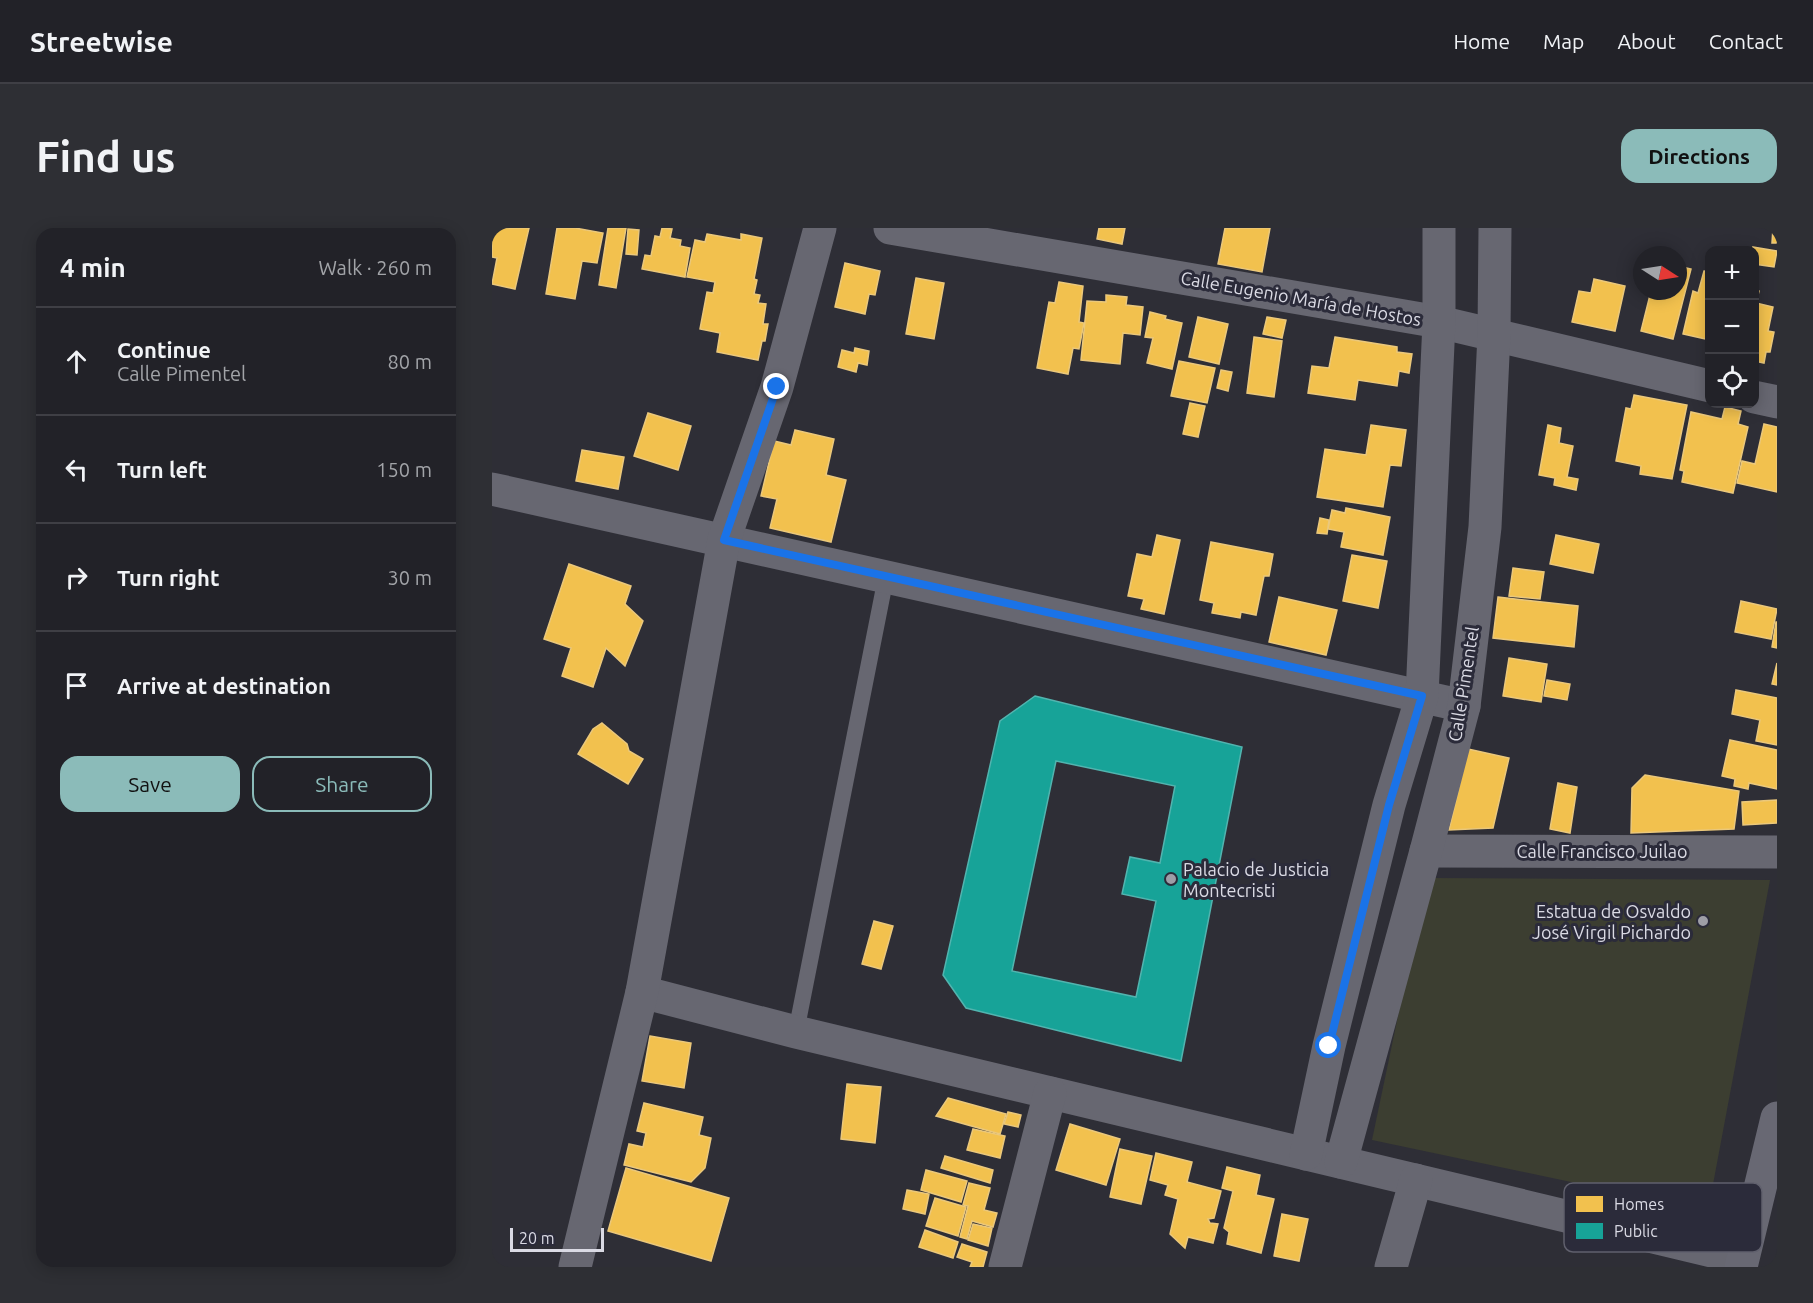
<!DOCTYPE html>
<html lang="en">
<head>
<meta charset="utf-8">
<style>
	:root { --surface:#222228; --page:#2e2f34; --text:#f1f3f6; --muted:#a2a4a8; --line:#3f3f45; --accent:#8bbbb9 }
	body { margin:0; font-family:Ubuntu,sans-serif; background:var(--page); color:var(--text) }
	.controls { position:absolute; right:18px; top:18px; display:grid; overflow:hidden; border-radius:12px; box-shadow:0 3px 15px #0003 }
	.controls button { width:54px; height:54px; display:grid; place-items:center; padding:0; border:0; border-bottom:2px solid var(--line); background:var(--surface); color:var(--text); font:30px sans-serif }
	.compass { position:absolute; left:1141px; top:18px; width:54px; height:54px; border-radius:50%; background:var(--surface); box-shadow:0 3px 15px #0003; rotate:102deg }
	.scale { position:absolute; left:18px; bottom:15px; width:94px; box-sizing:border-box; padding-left:6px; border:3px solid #dadae4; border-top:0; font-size:16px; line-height:21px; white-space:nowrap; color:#dadae4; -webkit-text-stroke:4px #2b2b3a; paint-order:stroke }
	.stop { position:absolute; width:18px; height:18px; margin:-14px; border:4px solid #1a73e8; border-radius:50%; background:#fff }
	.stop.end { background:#1a73e8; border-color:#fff; box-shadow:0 2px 6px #0008 }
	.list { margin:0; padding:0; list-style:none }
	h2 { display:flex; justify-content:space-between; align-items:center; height:78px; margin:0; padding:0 24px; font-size:26px }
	h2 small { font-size:20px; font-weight:400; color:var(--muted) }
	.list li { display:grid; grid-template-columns:39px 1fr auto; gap:18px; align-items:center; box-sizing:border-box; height:108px; padding:0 24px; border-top:2px solid var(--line) }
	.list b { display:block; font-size:22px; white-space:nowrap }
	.list p { margin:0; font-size:20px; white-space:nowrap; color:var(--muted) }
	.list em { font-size:20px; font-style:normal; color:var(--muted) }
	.actions { display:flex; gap:12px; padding:18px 24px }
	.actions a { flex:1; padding:14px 0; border:2px solid var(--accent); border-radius:18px; text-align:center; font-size:21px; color:var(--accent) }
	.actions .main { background:var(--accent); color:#111 }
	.icon { flex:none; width:33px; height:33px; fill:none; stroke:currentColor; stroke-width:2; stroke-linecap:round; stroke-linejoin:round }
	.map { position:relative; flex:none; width:1285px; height:1039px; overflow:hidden; border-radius:18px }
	header { display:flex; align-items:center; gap:36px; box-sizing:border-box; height:84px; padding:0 30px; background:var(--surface); border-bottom:2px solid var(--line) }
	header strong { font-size:28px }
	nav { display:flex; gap:33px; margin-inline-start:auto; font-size:21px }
	.intro { display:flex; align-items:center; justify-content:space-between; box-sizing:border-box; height:144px; padding:0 36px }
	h1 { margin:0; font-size:42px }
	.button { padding:15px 27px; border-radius:18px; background:var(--accent); color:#111; font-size:21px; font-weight:700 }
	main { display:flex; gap:36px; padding:0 36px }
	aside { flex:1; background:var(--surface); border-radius:18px; box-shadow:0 3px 15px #0003 }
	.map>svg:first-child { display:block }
	.green { fill:#3c3e31 }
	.homes { fill:#f2c14e; stroke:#ebc87b; stroke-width:1.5 }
	.public { fill:#17a398; stroke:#52b4af; stroke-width:1.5; fill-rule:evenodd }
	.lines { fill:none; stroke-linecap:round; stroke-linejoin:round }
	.lane { stroke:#676771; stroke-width:16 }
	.street { stroke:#676771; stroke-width:33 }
	.primary { stroke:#686873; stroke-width:33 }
	.route { stroke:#1a73e8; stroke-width:8 }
	.poi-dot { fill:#9e9ea7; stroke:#2b2b3a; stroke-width:2 }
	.labels { text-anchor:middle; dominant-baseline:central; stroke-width:6; stroke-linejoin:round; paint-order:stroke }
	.street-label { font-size:18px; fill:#dadae4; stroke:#2b2b3a }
	.poi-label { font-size:18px; fill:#dadae4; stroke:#2b2b3a; text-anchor:start }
	.key { fill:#2b2b3a; stroke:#60606d; stroke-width:1.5 }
	.key-label { font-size:16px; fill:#dadae4 }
</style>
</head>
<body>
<header>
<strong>Streetwise</strong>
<nav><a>Home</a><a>Map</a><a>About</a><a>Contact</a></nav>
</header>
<div class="intro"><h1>Find us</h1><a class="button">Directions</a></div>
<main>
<aside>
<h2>4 min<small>Walk · 260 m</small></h2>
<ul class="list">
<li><svg class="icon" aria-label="ahead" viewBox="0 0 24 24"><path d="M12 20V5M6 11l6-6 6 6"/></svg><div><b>Continue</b><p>Calle Pimentel</p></div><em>80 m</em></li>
<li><svg class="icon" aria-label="left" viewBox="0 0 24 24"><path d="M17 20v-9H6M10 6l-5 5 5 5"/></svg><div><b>Turn left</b></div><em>150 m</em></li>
<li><svg class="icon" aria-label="right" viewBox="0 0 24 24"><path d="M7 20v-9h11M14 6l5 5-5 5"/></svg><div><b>Turn right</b></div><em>30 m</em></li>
<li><svg class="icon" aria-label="arrive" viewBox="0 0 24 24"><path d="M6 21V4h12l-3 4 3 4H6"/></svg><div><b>Arrive at destination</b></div></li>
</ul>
<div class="actions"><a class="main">Save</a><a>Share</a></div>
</aside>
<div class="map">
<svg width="1285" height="1039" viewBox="0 0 1285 1039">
	<rect width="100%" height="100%" fill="#2e2e36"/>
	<path class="green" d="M 935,650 L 1278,652 L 1216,983 L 880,912 Z"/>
	<g class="homes">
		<path d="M 0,0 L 37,0 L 23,61 L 0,56 L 5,30 L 0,29 Z"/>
		<path d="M 65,0 L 83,0 L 111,5 L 105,35 L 90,33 L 83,71 L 54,66 Z"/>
		<path d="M 116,0 L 134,0 L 124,60 L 107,57 Z"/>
		<path d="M 170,0 L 180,1 L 178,10 L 189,12 L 188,18 L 198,20 L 193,49 L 150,41 L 153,27 L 159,28 L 163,8 L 168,9 Z"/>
		<path d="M 607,0 L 633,0 L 630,16 L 605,11 Z"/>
		<path d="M 733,0 L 778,0 L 770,44 L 726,36 Z"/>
		<path d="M 1281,0 L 1285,0 L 1285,15 L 1280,15 Z"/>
		<path d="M 136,1 L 147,2 L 145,27 L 134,26 Z"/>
		<path d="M 215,6 L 249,12 L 249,6 L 270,10 L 262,51 L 265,52 L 262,66 L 268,67 L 266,75 L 274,76 L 271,96 L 276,96 L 273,113 L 270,113 L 266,132 L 225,124 L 228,105 L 208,101 L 215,64 L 221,65 L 223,54 L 195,49 L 203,12 L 213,14 Z"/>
		<path d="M 1261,19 L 1285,23 L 1282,39 L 1262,36 Z"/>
		<path d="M 353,35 L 388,43 L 383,67 L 377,66 L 373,86 L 343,79 Z"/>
		<path d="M 1186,38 L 1199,41 L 1181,111 L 1149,103 L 1159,63 L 1186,63 Z"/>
		<path d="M 1212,43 L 1218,44 L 1218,112 L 1191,106 L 1201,63 L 1206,65 Z"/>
		<path d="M 424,50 L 452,55 L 442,111 L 414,106 Z"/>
		<path d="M 1102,51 L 1133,58 L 1123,103 L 1080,94 L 1087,63 L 1099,65 Z"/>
		<path d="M 567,54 L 591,58 L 587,94 L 592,95 L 587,121 L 581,120 L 576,146 L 545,140 L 557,74 L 563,75 Z"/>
		<path d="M 1262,62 L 1267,63 L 1264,75 L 1281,79 L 1276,103 L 1282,104 L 1278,124 L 1274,124 L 1272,135 L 1262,133 Z"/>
		<path d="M 614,67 L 635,69 L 634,77 L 651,79 L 648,107 L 631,105 L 628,136 L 589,132 L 595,73 L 614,74 Z"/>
		<path d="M 658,84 L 674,88 L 673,91 L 690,95 L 680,141 L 655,135 L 661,110 L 653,109 Z"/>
		<path d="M 706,89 L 736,96 L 727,136 L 697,129 Z"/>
		<path d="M 775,89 L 794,92 L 790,110 L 771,106 Z"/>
		<path d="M 762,109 L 790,113 L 782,169 L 755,165 Z"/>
		<path d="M 843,109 L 905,119 L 905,124 L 920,126 L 917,145 L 907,143 L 905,158 L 866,152 L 863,172 L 816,165 L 820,138 L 837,140 Z"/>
		<path d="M 363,120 L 377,123 L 375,137 L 366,135 L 364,144 L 346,139 L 350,122 L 362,125 Z"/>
		<path d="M 687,133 L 723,140 L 715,175 L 679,168 Z"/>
		<path d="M 729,142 L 740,144 L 736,163 L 725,160 Z"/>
		<path d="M 1142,167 L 1195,177 L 1180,251 L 1148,246 L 1149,238 L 1124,233 L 1134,180 L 1139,181 Z"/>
		<path d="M 698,175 L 713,178 L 706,209 L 691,206 Z"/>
		<path d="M 1233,179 L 1249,183 L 1246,196 L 1256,199 L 1241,265 L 1190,254 L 1192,243 L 1188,242 L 1199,184 L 1230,191 Z"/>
		<path d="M 156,185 L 199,198 L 186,242 L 142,228 Z"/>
		<path d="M 1272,196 L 1285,199 L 1285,264 L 1245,255 L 1250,233 L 1263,236 Z"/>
		<path d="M 879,197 L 914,202 L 909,238 L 898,237 L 891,279 L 825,269 L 833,221 L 874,227 Z"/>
		<path d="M 1056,197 L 1069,200 L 1067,215 L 1081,218 L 1075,249 L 1086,251 L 1084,262 L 1062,257 L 1063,250 L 1047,247 Z"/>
		<path d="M 303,202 L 342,211 L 334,247 L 354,252 L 339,314 L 278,300 L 285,271 L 269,268 L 282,213 L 299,217 Z"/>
		<path d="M 90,222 L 132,229 L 126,261 L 84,253 Z"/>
		<path d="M 854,280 L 898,289 L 891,327 L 849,319 L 852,304 L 836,301 L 840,282 L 853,285 Z"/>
		<path d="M 828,290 L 837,292 L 835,306 L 825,305 Z"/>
		<path d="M 665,307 L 688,312 L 672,386 L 649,381 L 652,371 L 636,368 L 645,326 L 660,329 Z"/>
		<path d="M 1064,307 L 1107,316 L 1101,345 L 1058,336 Z"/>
		<path d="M 719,314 L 781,326 L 777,348 L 772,348 L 764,387 L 749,384 L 748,390 L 720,385 L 722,375 L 708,372 Z"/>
		<path d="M 860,327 L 895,333 L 886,380 L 851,373 Z"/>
		<path d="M 77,336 L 139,358 L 133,376 L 151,393 L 133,438 L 114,420 L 101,459 L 70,448 L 79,420 L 52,411 Z"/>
		<path d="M 1021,340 L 1052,344 L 1048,371 L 1017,368 Z"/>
		<path d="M 787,369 L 845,382 L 834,427 L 777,414 Z"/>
		<path d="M 1006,369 L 1086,378 L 1082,419 L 1001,410 Z"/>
		<path d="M 1249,373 L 1285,381 L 1279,411 L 1243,404 Z"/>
		<path d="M 1284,394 L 1285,394 L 1285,420 L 1280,419 Z"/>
		<path d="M 1017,430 L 1055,436 L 1049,474 L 1011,468 Z"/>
		<path d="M 1285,435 L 1285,457 L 1280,456 Z"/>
		<path d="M 1055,452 L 1078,456 L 1075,472 L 1052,468 Z"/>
		<path d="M 1244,462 L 1285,470 L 1285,517 L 1264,513 L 1268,492 L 1240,486 Z"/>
		<path d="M 110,495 L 135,516 L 137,523 L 151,531 L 136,556 L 86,526 L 101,501 Z"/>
		<path d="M 1238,512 L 1285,522 L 1285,561 L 1257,555 L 1256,561 L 1242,558 L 1243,551 L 1230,548 Z"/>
		<path d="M 976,521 L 1017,530 L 1001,600 L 957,602 Z"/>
		<path d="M 1153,547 L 1247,563 L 1242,601 L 1139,605 L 1140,560 Z"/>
		<path d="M 1066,555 L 1085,559 L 1078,605 L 1058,601 Z"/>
		<path d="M 1285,572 L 1285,595 L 1251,597 L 1250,574 Z"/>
		<path d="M 382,693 L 401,698 L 389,741 L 370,736 Z"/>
		<path d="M 158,808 L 199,815 L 192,860 L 150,853 Z"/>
		<path d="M 355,856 L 389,859 L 383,915 L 349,911 Z"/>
		<path d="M 456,870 L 514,886 L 508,906 L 444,888 Z"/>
		<path d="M 152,875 L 211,889 L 207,907 L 219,910 L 213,940 L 199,954 L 132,937 L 137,916 L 151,919 L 154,905 L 145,903 Z"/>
		<path d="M 516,884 L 529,887 L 526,899 L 512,896 Z"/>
		<path d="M 578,896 L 628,911 L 614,957 L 564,942 Z"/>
		<path d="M 481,901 L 513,908 L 508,930 L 475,922 Z"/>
		<path d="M 628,921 L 660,928 L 649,976 L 618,969 Z"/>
		<path d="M 664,925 L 700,934 L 695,954 L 729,963 L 722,990 L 716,991 L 718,995 L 726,996 L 721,1015 L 696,1009 L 693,1020 L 678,1006 L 686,971 L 673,967 L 676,957 L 658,952 Z"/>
		<path d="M 453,928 L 501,942 L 498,955 L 449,940 Z"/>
		<path d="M 735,939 L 768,947 L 764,967 L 782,971 L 769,1025 L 735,1016 L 737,1004 L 732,1000 L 741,963 L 730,960 Z"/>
		<path d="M 134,940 L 237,970 L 219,1033 L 116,1003 Z"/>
		<path d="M 434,942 L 475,953 L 469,974 L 429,962 Z"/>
		<path d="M 477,955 L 498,960 L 492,982 L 505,985 L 501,999 L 480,993 L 475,1011 L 468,1009 L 476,978 L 471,977 Z"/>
		<path d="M 415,962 L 437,966 L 433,986 L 411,981 Z"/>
		<path d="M 443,970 L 474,979 L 466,1008 L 434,998 Z"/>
		<path d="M 790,986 L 816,991 L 807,1033 L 782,1028 Z"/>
		<path d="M 481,996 L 500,1000 L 496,1018 L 476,1012 Z"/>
		<path d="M 433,1002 L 466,1014 L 461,1030 L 427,1019 Z"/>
		<path d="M 470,1016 L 495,1024 L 491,1039 L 478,1039 L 480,1034 L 465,1029 Z"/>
	</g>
	<path class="public" d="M 543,468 L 750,519 L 689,833 L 474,780 L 451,747 L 508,493 ZM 564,533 L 683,558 L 668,635 L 638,629 L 630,666 L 664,673 L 644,769 L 520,743 Z"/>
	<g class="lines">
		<path class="lane" d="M 304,804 L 394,349"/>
		<g class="street">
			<path d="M 398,0 L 947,94 L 1218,158"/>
			<path d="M 1262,169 L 1285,174"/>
			<path d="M 0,261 L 972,478"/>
			<path d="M 934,623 L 1285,624"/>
			<path d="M 150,764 L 304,804 L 1249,1030"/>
			<path d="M 814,926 L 837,818 L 897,577 L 930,468 L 947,94 L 947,0"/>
			<path d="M 849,934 L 934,623 L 972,478 L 993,299 L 1002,106 L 1003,0"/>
			<path d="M 83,1039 L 150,764 L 232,312 L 285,159 L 328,0"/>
			<path d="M 513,1039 L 558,865"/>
			<path d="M 899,1039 L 924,952"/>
		</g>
		<path class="primary" d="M 1249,1039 L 1285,890"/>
	</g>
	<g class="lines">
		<path class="route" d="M 285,159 L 232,312 L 930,468 L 897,577 L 837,818"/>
	</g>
	<g class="poi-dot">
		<circle cx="679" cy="651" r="6"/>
		<circle cx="1211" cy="693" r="6"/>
	</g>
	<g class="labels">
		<g class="street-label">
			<text transform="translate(809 70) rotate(10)">Calle Eugenio María de Hostos</text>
			<text transform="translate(971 456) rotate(-81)">Calle Pimentel</text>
			<text x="1110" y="623">Calle Francisco Juilao</text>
		</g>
		<g class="poi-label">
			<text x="691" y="641">Palacio de Justicia<tspan x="691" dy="21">Montecristi</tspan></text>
			<text x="1199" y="683" text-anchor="end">Estatua de Osvaldo<tspan x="1199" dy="21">José Virgil Pichardo</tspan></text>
		</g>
	</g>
	<rect x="1072" y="955" width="198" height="69" rx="9" class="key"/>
	<rect x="1084" y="968" width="27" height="16" fill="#f2c14e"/>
	<rect x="1084" y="995" width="27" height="16" fill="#17a398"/>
	<g class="key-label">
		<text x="1122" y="982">Homes</text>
		<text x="1122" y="1009">Public</text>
	</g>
</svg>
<div class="controls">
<button>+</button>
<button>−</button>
<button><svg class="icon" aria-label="locate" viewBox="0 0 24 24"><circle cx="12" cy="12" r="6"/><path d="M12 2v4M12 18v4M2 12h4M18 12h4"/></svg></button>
</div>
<svg class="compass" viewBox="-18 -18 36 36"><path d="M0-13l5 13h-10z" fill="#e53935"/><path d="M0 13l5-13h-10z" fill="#a2a4a8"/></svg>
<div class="scale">20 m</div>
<div class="stop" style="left:837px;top:818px"></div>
<div class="stop end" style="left:285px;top:159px"></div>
</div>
</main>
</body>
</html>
